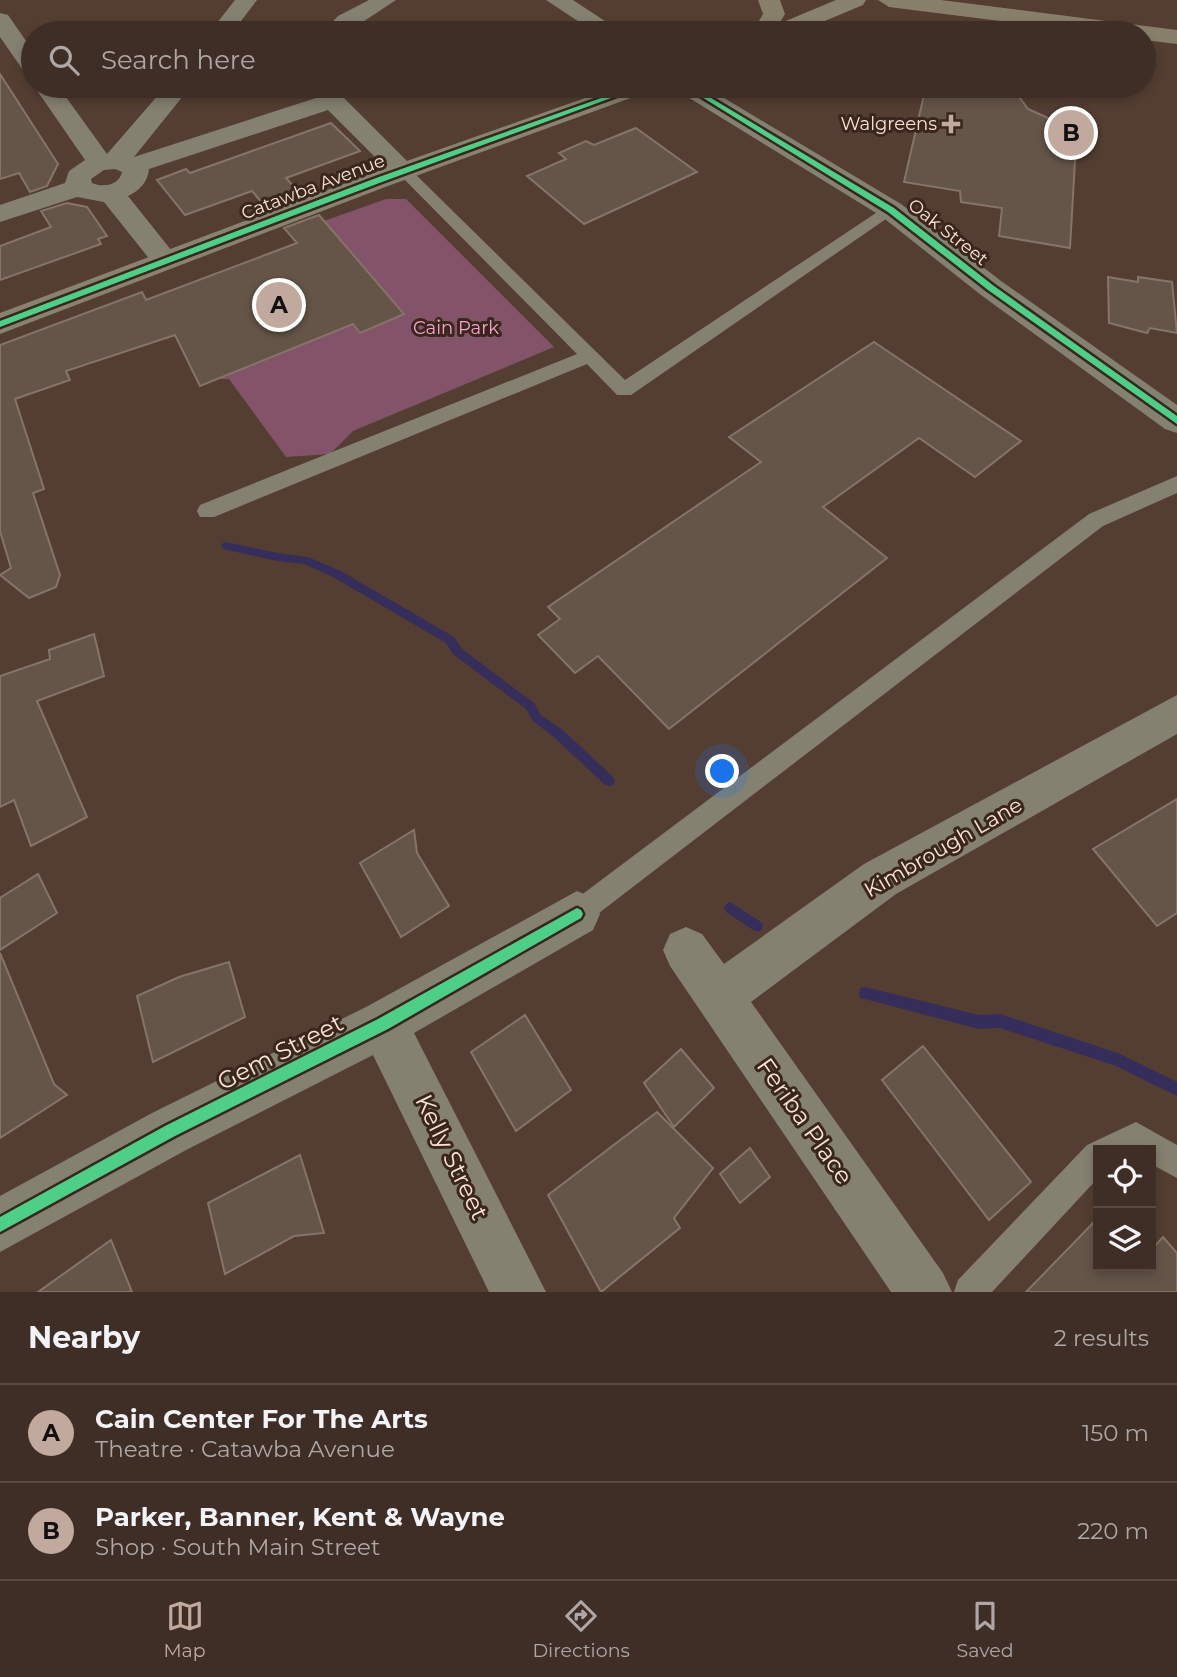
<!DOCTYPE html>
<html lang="en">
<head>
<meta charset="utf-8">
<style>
	:root { --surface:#3f2e26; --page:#4a3a32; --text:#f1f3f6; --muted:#ada8a7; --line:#584a43; --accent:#c2a99d }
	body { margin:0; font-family:Montserrat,sans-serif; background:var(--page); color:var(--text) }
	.controls { position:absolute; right:21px; bottom:21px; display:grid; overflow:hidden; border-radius:0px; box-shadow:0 4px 10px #0003 }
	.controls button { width:63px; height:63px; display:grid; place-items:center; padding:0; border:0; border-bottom:2px solid var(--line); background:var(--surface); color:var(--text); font:35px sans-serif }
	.you { position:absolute; left:723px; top:772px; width:24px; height:24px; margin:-18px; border:5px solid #fff; border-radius:50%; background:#1a73e8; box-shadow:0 0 0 10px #1a73e833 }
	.badge { display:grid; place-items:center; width:46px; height:46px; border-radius:50%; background:var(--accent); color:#111; font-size:23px; font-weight:700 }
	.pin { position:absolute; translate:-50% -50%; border:4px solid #fff; box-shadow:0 2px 7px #0006 }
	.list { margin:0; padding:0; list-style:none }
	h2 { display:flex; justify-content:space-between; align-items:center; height:91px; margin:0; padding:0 28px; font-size:30px }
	h2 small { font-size:23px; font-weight:400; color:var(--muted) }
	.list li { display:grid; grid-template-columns:46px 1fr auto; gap:21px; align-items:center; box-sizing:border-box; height:98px; padding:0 28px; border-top:2px solid var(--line) }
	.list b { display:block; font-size:26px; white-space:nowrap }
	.list p { margin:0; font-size:23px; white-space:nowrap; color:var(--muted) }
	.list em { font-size:23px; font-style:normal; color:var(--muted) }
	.icon { flex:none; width:38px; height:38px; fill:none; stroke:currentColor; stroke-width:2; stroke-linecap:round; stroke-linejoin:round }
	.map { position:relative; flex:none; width:1177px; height:1292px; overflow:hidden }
	.search { position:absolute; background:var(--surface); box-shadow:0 4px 10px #0003; left:21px; right:21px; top:21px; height:77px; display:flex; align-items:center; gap:18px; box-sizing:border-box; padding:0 24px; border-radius:38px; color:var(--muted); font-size:26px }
	.sheet { height:287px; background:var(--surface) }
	nav { display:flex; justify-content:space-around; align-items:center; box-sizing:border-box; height:98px; border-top:2px solid var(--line); background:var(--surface); font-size:19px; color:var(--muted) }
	nav a { display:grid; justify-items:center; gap:4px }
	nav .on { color:var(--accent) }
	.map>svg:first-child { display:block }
	.green { fill:#825369 }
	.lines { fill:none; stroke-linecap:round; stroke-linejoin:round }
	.stream { fill:#352e5a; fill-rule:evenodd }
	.building { fill:#655549; stroke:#857467; stroke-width:2 }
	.lane { fill:#848171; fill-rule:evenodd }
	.street { fill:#848171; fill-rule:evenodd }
	.secondary { fill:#89826f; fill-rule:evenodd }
	.primary { fill:#887f6b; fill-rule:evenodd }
	.cycleway-casing { stroke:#39261d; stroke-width:5 }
	.cycleway { fill:#4dcf88; fill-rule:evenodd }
	.poi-dot { fill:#c2a99d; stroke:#39261d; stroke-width:2.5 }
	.labels { text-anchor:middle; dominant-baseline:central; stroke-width:6; stroke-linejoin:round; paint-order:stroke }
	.far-poi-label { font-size:18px; fill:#fde2d6; stroke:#39261d; text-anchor:end }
	.far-street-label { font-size:18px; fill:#fde2d6; stroke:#39261d }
	.far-park-label { font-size:18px; fill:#faa3d1; stroke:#39261d }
	.street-label { font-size:21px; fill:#fde2d6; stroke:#39261d }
	.near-street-label { font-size:24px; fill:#fde2d6; stroke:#39261d }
</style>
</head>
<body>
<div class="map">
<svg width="1177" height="1292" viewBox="0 0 1177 1292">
	<rect width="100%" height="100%" fill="#543e32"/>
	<path class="green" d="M 386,199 L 406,199 L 554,347 L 353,431 L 330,454 L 286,457 L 229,379 L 219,379 L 353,324 L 360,333 L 404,314 L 324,221 Z"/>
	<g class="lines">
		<g class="stream">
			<path d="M 226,542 L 277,553 L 308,557 L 341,571 L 454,637 L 461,648 L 534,703 L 541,715 L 564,731 L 613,777 L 615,781 L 613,785 L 609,786 L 605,785 L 556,739 L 533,721 L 526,709 L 453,654 L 446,643 L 333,577 L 304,564 L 277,561 L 223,549 L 221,546 L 223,543 Z"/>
			<path d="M 730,902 L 761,922 L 763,926 L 761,930 L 757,932 L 753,930 L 726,912 L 724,908 L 726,904 Z"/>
			<path d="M 865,987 L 979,1015 L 1000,1014 L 1118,1053 L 1177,1082 L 1177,1096 L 1116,1066 L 1000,1028 L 979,1029 L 865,999 L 860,998 L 859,993 L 860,988 Z"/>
		</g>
	</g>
	<g class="building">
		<path d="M 0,74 L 58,164 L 47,186 L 30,192 L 19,173 L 0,179 Z"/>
		<path d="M 926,86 L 980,86 L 1015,91 L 1028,109 L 1059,123 L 1077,126 L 1070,248 L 999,236 L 1002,208 L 961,202 L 960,191 L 904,182 Z"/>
		<path d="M 331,123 L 360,151 L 286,178 L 303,197 L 268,210 L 252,191 L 185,215 L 157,180 L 186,169 L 190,173 Z"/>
		<path d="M 636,128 L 697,172 L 584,224 L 527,176 L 566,159 L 559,153 L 586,141 L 594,145 Z"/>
		<path d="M 67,203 L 87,207 L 107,236 L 98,239 L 101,244 L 0,280 L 0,246 L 51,227 L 41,211 Z"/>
		<path d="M 319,215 L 404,314 L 360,333 L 353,324 L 200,386 L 175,335 L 66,371 L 70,380 L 15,399 L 44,489 L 33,493 L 60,575 L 56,587 L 29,598 L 0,575 L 11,568 L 0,531 L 0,345 L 142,292 L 146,300 L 297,243 L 284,228 Z"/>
		<path d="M 1108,277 L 1138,282 L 1138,277 L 1172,282 L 1177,333 L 1150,328 L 1147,333 L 1109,323 Z"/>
		<path d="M 874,342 L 1021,441 L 975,477 L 919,438 L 823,507 L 887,558 L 669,729 L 598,656 L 575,673 L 538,635 L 560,619 L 548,607 L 761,462 L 729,437 Z"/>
		<path d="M 94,634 L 104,676 L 37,701 L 87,817 L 31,846 L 14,800 L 0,807 L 0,676 L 50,659 L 49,650 Z"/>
		<path d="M 1177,799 L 1177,913 L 1157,926 L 1093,849 Z"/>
		<path d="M 414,830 L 417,853 L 449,906 L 401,937 L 360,863 Z"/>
		<path d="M 38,874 L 57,913 L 0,950 L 0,898 Z"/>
		<path d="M 0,953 L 54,1084 L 67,1095 L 0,1138 Z"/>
		<path d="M 229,962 L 245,1017 L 153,1062 L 137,996 L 179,977 Z"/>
		<path d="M 525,1015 L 571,1090 L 516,1131 L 471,1052 Z"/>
		<path d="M 923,1046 L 1031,1182 L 989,1220 L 882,1080 Z"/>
		<path d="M 681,1049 L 714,1088 L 674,1127 L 644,1083 Z"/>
		<path d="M 657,1112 L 713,1168 L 674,1218 L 680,1228 L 601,1292 L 548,1195 Z"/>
		<path d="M 750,1148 L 770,1177 L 740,1203 L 720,1174 Z"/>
		<path d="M 300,1155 L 324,1233 L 294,1236 L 225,1274 L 208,1203 Z"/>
		<path d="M 1098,1218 L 1098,1266 L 1151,1266 L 1151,1239 L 1156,1245 L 1163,1237 L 1177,1253 L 1177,1292 L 1026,1292 Z"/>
		<path d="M 111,1240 L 132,1292 L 38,1292 Z"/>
	</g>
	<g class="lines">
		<g class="lane">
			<path d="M 404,166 L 409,168 L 625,380 L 885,207 L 891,205 L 899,210 L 631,395 L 617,395 L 587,364 L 214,517 L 200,517 L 197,511 L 200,505 L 577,354 L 399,174 L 399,168 Z"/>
			<path d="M 1177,476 L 1177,493 L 1103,526 L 586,923 L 577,927 L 568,923 L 564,914 L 568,905 L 1089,514 Z"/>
			<path d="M 1136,1122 L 1177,1145 L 1177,1178 L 1151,1164 L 1151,1150 L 1098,1150 L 1098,1178 L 992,1292 L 954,1292 L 958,1280 L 1087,1145 Z"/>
		</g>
		<g class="street">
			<path d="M 235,0 L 257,0 L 232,33 L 209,33 Z"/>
			<path d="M 369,0 L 396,0 L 346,33 L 322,33 L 338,16 Z"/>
			<path d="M 546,0 L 573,0 L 623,33 L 596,33 Z"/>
			<path d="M 0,13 L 8,15 L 33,51 L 33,75 L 25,73 L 0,37 Z"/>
			<path d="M 34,86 L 58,86 L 107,154 L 166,86 L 191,86 L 134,157 L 316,98 L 306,86 L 332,86 L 417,171 L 413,177 L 395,177 L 328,110 L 149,169 C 148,182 139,191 128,196 L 179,260 L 175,266 L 165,269 L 155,266 L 104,202 L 77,197 L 0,222 L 0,205 L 65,183 L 69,171 L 85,160 ZM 115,169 L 122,172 C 119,185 104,188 92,183 L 91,179 L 104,170 Z"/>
			<path d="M 675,86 L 704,86 L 901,204 L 1001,281 L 1177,405 L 1177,433 L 1165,429 L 981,295 L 881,216 L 678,91 Z"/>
			<path d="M 1177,695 L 1177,734 L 896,894 L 751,1002 L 943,1273 L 952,1292 L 891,1292 L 670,966 L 663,950 L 670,934 L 686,927 L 702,934 L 724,964 L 864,864 Z"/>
			<path d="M 577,891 L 593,898 L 600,914 L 593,930 L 414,1033 L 546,1292 L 489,1292 L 373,1055 L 188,1149 L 0,1252 L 0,1196 L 152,1113 L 366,1007 Z"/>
		</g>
		<g class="secondary">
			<path d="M 836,0 L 866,0 L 863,5 L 796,33 L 766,33 L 769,28 Z"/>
			<path d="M 619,86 L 653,86 L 650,91 L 388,186 L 0,334 L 0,313 L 370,174 Z"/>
		</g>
		<g class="primary">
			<path d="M 758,0 L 780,0 L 785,14 L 774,33 L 752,33 L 763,14 Z"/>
			<path d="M 878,0 L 941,0 L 1177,30 L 1177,44 L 1144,40 L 1144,33 L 1095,33 L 889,7 Z"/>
		</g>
		<g class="cycleway-casing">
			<g id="cycleway">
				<path d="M 635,86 L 644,86 L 382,182 L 0,327 L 0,321 L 376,178 Z"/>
				<path d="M 684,86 L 691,86 L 894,208 L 994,286 L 1177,416 L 1177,424 L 988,290 L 888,212 Z"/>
				<path d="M 577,908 L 581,910 L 583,914 L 581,918 L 388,1029 L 175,1136 L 0,1232 L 0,1217 L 165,1126 L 378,1019 Z"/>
			</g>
		</g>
		<use href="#cycleway" class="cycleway"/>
	</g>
	<path class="poi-dot" d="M947.5 113.5h7v7h7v7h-7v7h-7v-7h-7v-7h7z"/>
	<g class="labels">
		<g class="far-poi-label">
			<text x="937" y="124">Walgreens</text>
		</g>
		<g class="far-street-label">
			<text transform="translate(313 187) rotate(-21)">Catawba Avenue</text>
			<text transform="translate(948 232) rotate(38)">Oak Street</text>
		</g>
		<g class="far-park-label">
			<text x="456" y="328">Cain Park</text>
		</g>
		<g class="street-label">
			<text transform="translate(943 847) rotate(-30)">Kimbrough Lane</text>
		</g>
		<g class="near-street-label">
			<text transform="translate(280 1052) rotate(-27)">Gem Street</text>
			<text transform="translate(805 1121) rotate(55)">Feriba Place</text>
			<text transform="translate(452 1157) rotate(64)">Kelly Street</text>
		</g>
	</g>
</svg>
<div class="controls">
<button><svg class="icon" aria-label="locate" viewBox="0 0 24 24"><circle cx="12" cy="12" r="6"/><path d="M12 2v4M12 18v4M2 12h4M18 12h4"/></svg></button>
<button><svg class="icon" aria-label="layers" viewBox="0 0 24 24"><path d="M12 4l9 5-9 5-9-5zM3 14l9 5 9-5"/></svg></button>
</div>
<div class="you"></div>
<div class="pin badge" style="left:279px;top:305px">A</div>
<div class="pin badge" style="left:1071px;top:133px">B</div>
<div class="search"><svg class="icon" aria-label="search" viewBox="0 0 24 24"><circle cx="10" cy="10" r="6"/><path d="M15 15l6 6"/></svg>Search here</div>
</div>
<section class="sheet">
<h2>Nearby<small>2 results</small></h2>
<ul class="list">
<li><span class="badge">A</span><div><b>Cain Center For The Arts</b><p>Theatre · Catawba Avenue</p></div><em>150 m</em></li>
<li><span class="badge">B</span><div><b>Parker, Banner, Kent &amp; Wayne</b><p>Shop · South Main Street</p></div><em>220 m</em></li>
</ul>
</section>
<nav>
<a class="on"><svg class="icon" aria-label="map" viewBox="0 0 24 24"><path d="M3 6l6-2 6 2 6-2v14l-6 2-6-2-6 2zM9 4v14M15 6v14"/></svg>Map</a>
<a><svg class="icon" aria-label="directions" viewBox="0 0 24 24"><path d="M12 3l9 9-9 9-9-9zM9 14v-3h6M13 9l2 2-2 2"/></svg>Directions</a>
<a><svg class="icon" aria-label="saved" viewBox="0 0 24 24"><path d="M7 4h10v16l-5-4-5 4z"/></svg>Saved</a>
</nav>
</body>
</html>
